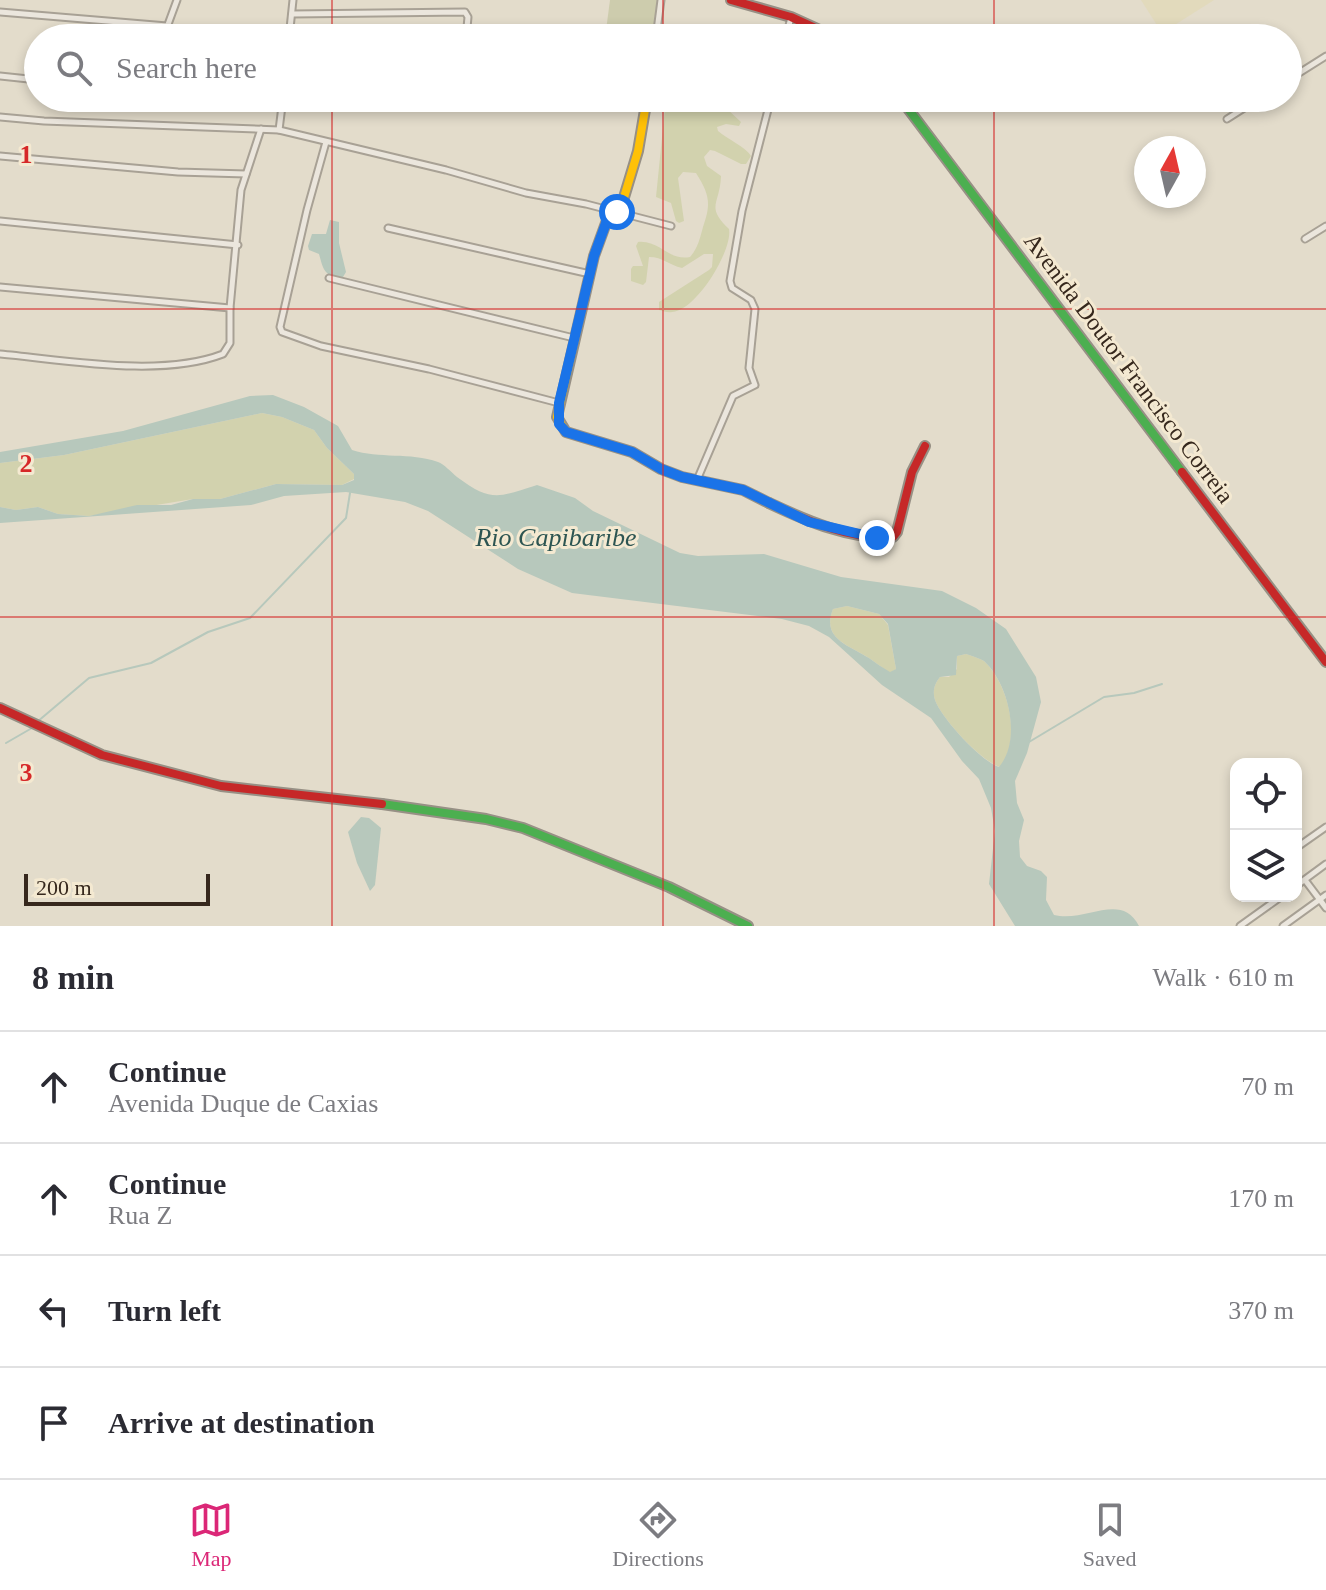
<!DOCTYPE html>
<html lang="en">
<head>
<meta charset="utf-8">
<style>
	:root { --surface:#fff; --page:#f7f7f7; --text:#2b2b33; --muted:#7c7c81; --line:#e1e1e2; --accent:#db2777 }
	body { margin:0; font-family:Georgia,serif; background:var(--page); color:var(--text) }
	.controls { position:absolute; right:24px; bottom:24px; display:grid; overflow:hidden; border-radius:16px; box-shadow:0 4px 12px #0003 }
	.controls button { width:72px; height:72px; display:grid; place-items:center; padding:0; border:0; border-bottom:2px solid var(--line); background:var(--surface); color:var(--text); font:40px sans-serif }
	.compass { position:absolute; left:1134px; top:136px; width:72px; height:72px; border-radius:50%; background:var(--surface); box-shadow:0 4px 12px #0003; rotate:8deg }
	.scale { position:absolute; left:24px; bottom:20px; width:186px; box-sizing:border-box; padding-left:8px; border:4px solid #36281d; border-top:0; font-size:22px; line-height:28px; white-space:nowrap; color:#36281d; -webkit-text-stroke:6px #f4e9d1; paint-order:stroke }
	.stop { position:absolute; width:24px; height:24px; margin:-18px; border:6px solid #1a73e8; border-radius:50%; background:#fff }
	.stop.end { background:#1a73e8; border-color:#fff; box-shadow:0 2px 8px #0008 }
	.list { margin:0; padding:0; list-style:none }
	h2 { display:flex; justify-content:space-between; align-items:center; height:104px; margin:0; padding:0 32px; font-size:34px }
	h2 small { font-size:26px; font-weight:400; color:var(--muted) }
	.list li { display:grid; grid-template-columns:52px 1fr auto; gap:24px; align-items:center; box-sizing:border-box; height:112px; padding:0 32px; border-top:2px solid var(--line) }
	.list b { display:block; font-size:30px; white-space:nowrap }
	.list p { margin:0; font-size:26px; white-space:nowrap; color:var(--muted) }
	.list em { font-size:26px; font-style:normal; color:var(--muted) }
	.icon { flex:none; width:44px; height:44px; fill:none; stroke:currentColor; stroke-width:2; stroke-linecap:round; stroke-linejoin:round }
	.map { position:relative; flex:none; width:1326px; height:926px; overflow:hidden }
	.search { position:absolute; background:var(--surface); box-shadow:0 4px 12px #0003; left:24px; right:24px; top:24px; height:88px; display:flex; align-items:center; gap:20px; box-sizing:border-box; padding:0 28px; border-radius:44px; color:var(--muted); font-size:30px }
	.sheet { height:552px; background:var(--surface) }
	nav { display:flex; justify-content:space-around; align-items:center; box-sizing:border-box; height:112px; border-top:2px solid var(--line); background:var(--surface); font-size:22px; color:var(--muted) }
	nav a { display:grid; justify-items:center; gap:4px }
	nav .on { color:var(--accent) }
	.map>svg:first-child { display:block }
	.farmland { fill:#e2dabc }
	.green { fill:#d2d2ae }
	.cemetery { fill:#cdccad }
	.water { fill:#b7c8bc; fill-rule:evenodd }
	.lines { fill:none; stroke-linecap:round; stroke-linejoin:round }
	.stream { stroke:#b7c8bc; stroke-width:2 }
	.street-casing { stroke:#a8a195; stroke-width:9 }
	.fast-casing { stroke:#979085; stroke-width:12 }
	.slow-casing { stroke:#979085; stroke-width:12 }
	.jam-casing { stroke:#979085; stroke-width:12 }
	.street { stroke:#ebe6dd; stroke-width:5 }
	.fast { stroke:#4caf50; stroke-width:8 }
	.slow { stroke:#ffc107; stroke-width:8 }
	.jam { stroke:#c62828; stroke-width:8 }
	.route { stroke:#1a73e8; stroke-width:10 }
	.grid { fill:none; stroke:#d62828; stroke-width:2; stroke-opacity:0.55 }
	.labels { text-anchor:middle; dominant-baseline:central; stroke-width:6; stroke-linejoin:round; paint-order:stroke }
	.street-label { font-size:24px; fill:#36281d; stroke:#f4e9d1 }
	.water-label { font-size:26px; font-style:italic; fill:#2d5552; stroke:#f4e9d1 }
	.grid-label { font-size:26px; text-anchor:middle; font-weight:bold; fill:#d62828; stroke:#f4e9d1; stroke-width:6; stroke-linejoin:round; paint-order:stroke }
</style>
</head>
<body>
<div class="map">
<svg width="1326" height="926" viewBox="0 0 1326 926">
	<rect width="100%" height="100%" fill="#e3dccb"/>
	<path class="farmland" d="M 1141,0 L 1214,0 L 1162,33 Z"/>
	<g class="green">
		<path d="M 666,98 L 729,98 L 727,109 L 741,122 L 739,126 L 726,124 L 717,127 L 718,131 C 727,139 746,147 751,156 L 746,164 L 741,164 L 715,151 L 710,150 L 704,157 L 707,166 L 721,176 C 720,205 705,206 729,229 C 733,250 696,311 672,312 C 668,313 663,311 659,310 L 659,302 L 709,270 L 712,267 L 713,254 L 704,254 L 682,268 C 669,265 663,257 649,257 L 646,282 L 643,285 L 631,281 L 631,269 L 633,266 L 643,266 L 636,246 L 638,242 C 660,240 668,261 690,257 C 698,248 700,238 703,227 C 711,204 710,195 696,173 L 683,172 L 678,178 L 684,221 L 679,223 L 676,221 L 671,203 L 656,197 Z"/>
		<path d="M 262,413 L 282,417 L 314,430 L 327,448 L 354,474 L 354,479 L 342,485 L 276,484 L 220,499 L 193,499 L 89,516 L 58,514 L 38,507 L 16,510 L 0,507 L 0,463 L 64,455 Z"/>
		<path d="M 847,606 L 879,614 L 888,625 L 896,669 L 890,673 C 883,668 876,663 869,658 C 849,645 821,639 833,609 Z"/>
		<path d="M 966,654 C 972,656 979,658 984,661 C 1009,685 1022,739 1000,767 C 981,761 942,719 935,700 C 932,691 935,683 940,677 L 949,677 L 957,669 L 957,656 Z"/>
	</g>
	<path class="cemetery" d="M 610,0 L 657,0 L 652,38 L 605,38 Z"/>
	<g class="water">
		<path d="M 330,220 L 339,222 L 339,243 L 346,272 L 343,277 C 324,278 323,268 319,254 L 309,250 L 308,246 L 312,234 L 326,234 Z"/>
		<path d="M 273,395 L 304,407 L 338,426 L 352,450 C 379,459 410,452 438,462 C 444,464 451,472 457,477 C 492,503 499,497 537,485 L 575,498 L 593,511 L 680,553 L 698,556 L 764,554 L 841,577 L 942,591 L 976,608 L 1006,629 L 1036,677 L 1041,702 L 1027,753 L 1015,781 L 1017,803 L 1024,820 L 1019,841 L 1020,857 L 1027,866 L 1041,871 L 1047,877 L 1046,900 L 1054,915 C 1086,923 1121,891 1139,926 L 1015,926 L 989,884 L 995,831 L 991,808 L 979,779 L 962,761 L 931,718 L 882,685 L 829,637 L 809,626 L 782,619 L 572,593 L 518,569 L 428,511 L 405,502 L 346,492 L 284,496 L 251,505 L 0,523 L 0,507 L 16,510 L 38,507 L 58,514 L 89,516 L 137,505 L 171,505 L 193,499 L 220,499 L 276,484 L 342,485 L 354,480 L 354,474 L 327,448 L 314,430 L 282,417 L 262,413 L 64,455 L 0,463 L 0,452 L 123,431 L 250,396 ZM 847,606 L 879,614 L 888,624 L 896,669 L 890,672 C 883,668 876,663 869,658 C 849,645 821,639 833,609 ZM 966,654 C 972,656 979,658 984,661 C 1009,684 1022,740 999,767 C 981,761 942,719 935,700 C 932,691 935,683 940,677 L 956,675 L 957,656 Z"/>
		<path d="M 361,817 L 369,818 L 381,828 L 375,885 L 370,891 L 357,863 L 348,832 Z"/>
	</g>
	<g class="lines">
		<g class="stream">
			<path d="M 37,722 L 89,678 L 151,663 L 208,632 L 250,618 L 346,518 L 350,493"/>
			<path d="M 1029,742 L 1104,697 L 1134,693 L 1162,684"/>
			<path d="M 6,743 L 32,728"/>
		</g>
		<g class="street-casing">
			<g id="street">
				<path d="M 0,12 L 167,26"/>
				<path d="M 292,14 L 465,12 L 468,17 L 466,38"/>
				<path d="M 163,38 L 177,0"/>
				<path d="M 289,38 L 293,0"/>
				<path d="M 656,38 L 661,0"/>
				<path d="M 786,38 L 791,17"/>
				<path d="M 0,76 L 38,80"/>
				<path d="M 1288,80 L 1326,56"/>
				<path d="M 0,117 L 44,121 L 279,130 L 446,170 L 526,193 L 586,204 L 671,226"/>
				<path d="M 1227,119 L 1260,98"/>
				<path d="M 279,130 L 283,98"/>
				<path d="M 326,142 L 307,210 L 280,327 L 282,332 L 321,346 L 429,369 L 559,403"/>
				<path d="M 0,156 L 178,172 L 246,174"/>
				<path d="M 0,221 L 238,245"/>
				<path d="M 388,228 L 590,274"/>
				<path d="M 1305,239 L 1326,226"/>
				<path d="M 329,278 L 574,338"/>
				<path d="M 0,287 L 230,308"/>
				<path d="M 0,354 C 66,360 161,378 223,354 L 230,343 L 230,308 L 241,190 L 261,129"/>
				<path d="M 697,480 L 733,396 L 755,385 L 749,368 L 755,309 L 751,300 L 732,288 L 730,281 L 742,211 L 771,98"/>
				<path d="M 1296,848 L 1326,827"/>
				<path d="M 1305,880 L 1326,908"/>
				<path d="M 1296,886 L 1326,864"/>
				<path d="M 1240,926 L 1282,896"/>
				<path d="M 1283,926 L 1326,895"/>
			</g>
		</g>
		<g class="fast-casing">
			<g id="fast">
				<path d="M 900,98 L 1182,472"/>
				<path d="M 382,804 L 486,819 L 523,828 L 669,887 L 748,926"/>
			</g>
		</g>
		<g class="slow-casing">
			<path id="slow" d="M 647,98 L 638,151 L 622,204 L 606,223 L 594,256 L 557,417 L 566,432 L 632,452 L 661,469 L 682,477 L 743,490 L 769,503"/>
		</g>
		<g class="jam-casing">
			<g id="jam">
				<path d="M 731,0 L 791,17 L 837,38"/>
				<path d="M 1182,472 L 1326,662"/>
				<path d="M 769,503 C 807,521 851,540 893,537 L 897,532 L 912,472 L 925,446"/>
				<path d="M 0,708 L 102,755 L 221,786 L 382,804"/>
			</g>
		</g>
		<use href="#street" class="street"/>
		<use href="#fast" class="fast"/>
		<use href="#slow" class="slow"/>
		<use href="#jam" class="jam"/>
	</g>
	<g class="lines">
		<path class="route" d="M 617,212 L 606,223 L 594,256 L 559,403 L 559,424 L 566,432 L 632,452 L 661,469 L 682,477 L 743,490 L 809,522 L 877,538"/>
	</g>
	<path class="grid" d="M 332,0 L 332,38M 663,0 L 663,38M 994,0 L 994,38M 332,98 L 332,926M 663,98 L 663,926M 994,98 L 994,926M 0,309 L 1326,309M 0,617 L 1326,617"/>
	<g class="labels">
		<g class="street-label">
			<text transform="translate(1129 368) rotate(53)">Avenida Doutor Francisco Correia</text>
		</g>
		<g class="water-label">
			<text x="556" y="537">Rio Capibaribe</text>
		</g>
	</g>
	<g class="grid-label">
		<text x="26" y="163">1</text>
		<text x="26" y="472">2</text>
		<text x="26" y="781">3</text>
	</g>
</svg>
<div class="controls">
<button><svg class="icon" aria-label="locate" viewBox="0 0 24 24"><circle cx="12" cy="12" r="6"/><path d="M12 2v4M12 18v4M2 12h4M18 12h4"/></svg></button>
<button><svg class="icon" aria-label="layers" viewBox="0 0 24 24"><path d="M12 4l9 5-9 5-9-5zM3 14l9 5 9-5"/></svg></button>
</div>
<svg class="compass" viewBox="-18 -18 36 36"><path d="M0-13l5 13h-10z" fill="#e53935"/><path d="M0 13l5-13h-10z" fill="#7c7c81"/></svg>
<div class="scale">200 m</div>
<div class="stop" style="left:617px;top:212px"></div>
<div class="stop end" style="left:877px;top:538px"></div>
<div class="search"><svg class="icon" aria-label="search" viewBox="0 0 24 24"><circle cx="10" cy="10" r="6"/><path d="M15 15l6 6"/></svg>Search here</div>
</div>
<section class="sheet">
<h2>8 min<small>Walk · 610 m</small></h2>
<ul class="list">
<li><svg class="icon" aria-label="ahead" viewBox="0 0 24 24"><path d="M12 20V5M6 11l6-6 6 6"/></svg><div><b>Continue</b><p>Avenida Duque de Caxias</p></div><em>70 m</em></li>
<li><svg class="icon" aria-label="ahead" viewBox="0 0 24 24"><path d="M12 20V5M6 11l6-6 6 6"/></svg><div><b>Continue</b><p>Rua Z</p></div><em>170 m</em></li>
<li><svg class="icon" aria-label="left" viewBox="0 0 24 24"><path d="M17 20v-9H6M10 6l-5 5 5 5"/></svg><div><b>Turn left</b></div><em>370 m</em></li>
<li><svg class="icon" aria-label="arrive" viewBox="0 0 24 24"><path d="M6 21V4h12l-3 4 3 4H6"/></svg><div><b>Arrive at destination</b></div></li>
</ul>
</section>
<nav>
<a class="on"><svg class="icon" aria-label="map" viewBox="0 0 24 24"><path d="M3 6l6-2 6 2 6-2v14l-6 2-6-2-6 2zM9 4v14M15 6v14"/></svg>Map</a>
<a><svg class="icon" aria-label="directions" viewBox="0 0 24 24"><path d="M12 3l9 9-9 9-9-9zM9 14v-3h6M13 9l2 2-2 2"/></svg>Directions</a>
<a><svg class="icon" aria-label="saved" viewBox="0 0 24 24"><path d="M7 4h10v16l-5-4-5 4z"/></svg>Saved</a>
</nav>
</body>
</html>
